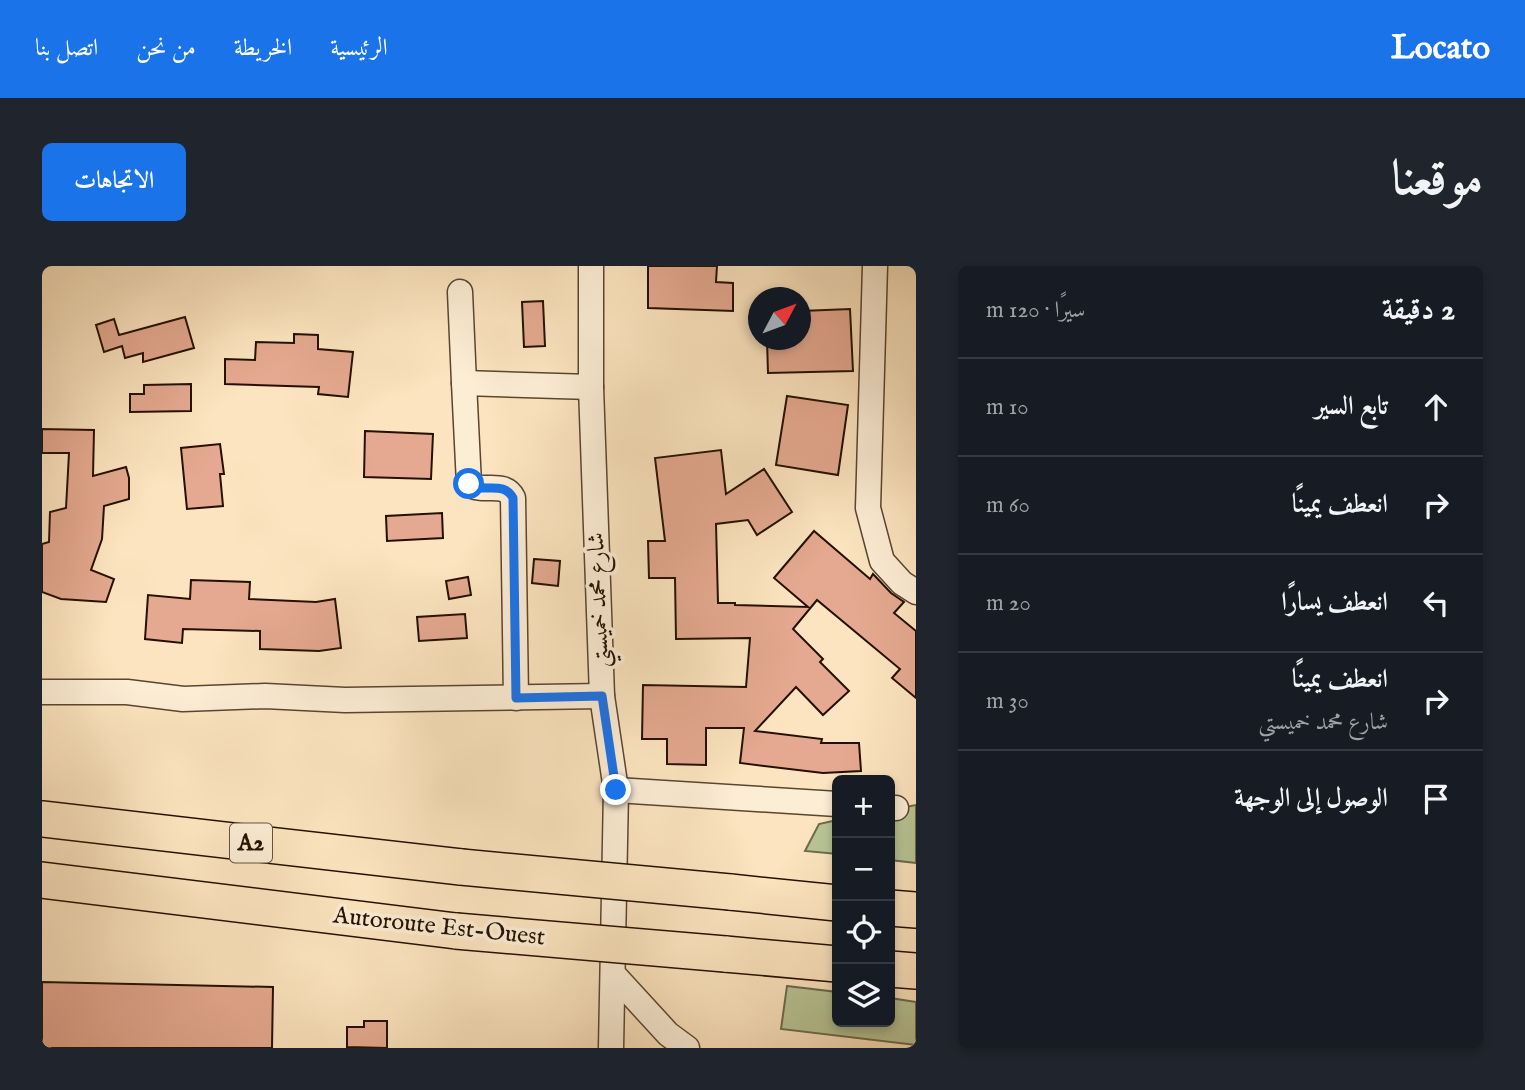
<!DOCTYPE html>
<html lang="ar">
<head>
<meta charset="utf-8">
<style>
	:root { --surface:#171b24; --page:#20242c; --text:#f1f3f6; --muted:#9ea1a6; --line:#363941; --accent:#1a73e8 }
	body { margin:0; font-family:"IM FELL English",Amiri,serif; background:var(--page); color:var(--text); direction:rtl }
	.controls { position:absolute; right:21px; bottom:21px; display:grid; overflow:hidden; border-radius:10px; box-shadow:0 4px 10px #0003 }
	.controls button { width:63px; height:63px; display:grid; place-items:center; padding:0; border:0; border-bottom:2px solid var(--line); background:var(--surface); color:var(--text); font:35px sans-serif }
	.compass { position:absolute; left:706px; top:21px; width:63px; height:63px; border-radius:50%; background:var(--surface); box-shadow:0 4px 10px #0003; rotate:49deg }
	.stop { position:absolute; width:21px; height:21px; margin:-16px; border:5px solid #1a73e8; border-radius:50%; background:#fff }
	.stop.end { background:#1a73e8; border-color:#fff; box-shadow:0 2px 7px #0008 }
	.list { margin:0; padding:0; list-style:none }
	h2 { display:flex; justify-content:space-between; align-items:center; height:91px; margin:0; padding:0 28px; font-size:30px }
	h2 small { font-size:23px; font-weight:400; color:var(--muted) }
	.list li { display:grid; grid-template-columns:46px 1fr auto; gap:21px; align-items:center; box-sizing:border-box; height:98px; padding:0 28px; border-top:2px solid var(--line) }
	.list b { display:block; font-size:26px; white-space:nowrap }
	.list p { margin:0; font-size:23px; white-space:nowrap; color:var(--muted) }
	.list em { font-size:23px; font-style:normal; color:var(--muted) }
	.icon { flex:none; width:38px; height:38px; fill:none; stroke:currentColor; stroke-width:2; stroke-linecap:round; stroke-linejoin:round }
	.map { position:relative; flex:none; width:874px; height:782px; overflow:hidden; direction:ltr; border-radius:10px }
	header { display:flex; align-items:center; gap:42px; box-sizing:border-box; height:98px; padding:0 35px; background:var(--accent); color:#fff }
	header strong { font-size:33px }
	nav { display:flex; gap:38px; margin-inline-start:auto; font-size:24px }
	.intro { display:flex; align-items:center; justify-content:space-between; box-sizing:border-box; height:168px; padding:0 42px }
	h1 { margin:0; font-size:49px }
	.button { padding:18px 32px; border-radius:10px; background:var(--accent); color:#fff; font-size:24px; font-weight:700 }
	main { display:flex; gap:42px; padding:0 42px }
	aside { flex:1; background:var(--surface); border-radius:10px; box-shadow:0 4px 10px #0003 }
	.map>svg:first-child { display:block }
	.green { fill:#b8c597; stroke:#6e6a4c; stroke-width:2 }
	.building { fill:#e4a990; stroke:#251001; stroke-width:2 }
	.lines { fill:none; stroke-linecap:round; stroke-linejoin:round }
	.minor-casing { stroke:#5a4530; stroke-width:27 }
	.highway-casing { stroke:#251001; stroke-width:38 }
	.minor { stroke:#fcedd5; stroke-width:24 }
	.highway { stroke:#fbe4bf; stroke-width:35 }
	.highway-bridge-casing { stroke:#251001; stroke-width:38; stroke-linecap:butt }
	.highway-bridge { stroke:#fbe4bf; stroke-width:35 }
	.route { stroke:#1a73e8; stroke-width:9 }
	.labels { text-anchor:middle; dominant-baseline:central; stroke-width:7; stroke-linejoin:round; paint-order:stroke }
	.shield { fill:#fcedd5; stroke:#665241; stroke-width:2 }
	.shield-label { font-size:23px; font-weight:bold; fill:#251001 }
	.street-label { font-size:24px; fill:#251001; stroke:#fcedd5 }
</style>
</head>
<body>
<header>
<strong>Locato</strong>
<nav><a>الرئيسية</a><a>الخريطة</a><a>من نحن</a><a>اتصل بنا</a></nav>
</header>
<div class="intro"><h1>موقعنا</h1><a class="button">الاتجاهات</a></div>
<main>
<aside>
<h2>2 دقيقة<small>سيرًا · 120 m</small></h2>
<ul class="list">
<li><svg class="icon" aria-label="ahead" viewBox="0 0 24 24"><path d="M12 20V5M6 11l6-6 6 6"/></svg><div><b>تابع السير</b></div><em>10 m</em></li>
<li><svg class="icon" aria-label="right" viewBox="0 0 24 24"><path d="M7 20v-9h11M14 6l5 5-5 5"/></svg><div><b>انعطف يمينًا</b></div><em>60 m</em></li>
<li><svg class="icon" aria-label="left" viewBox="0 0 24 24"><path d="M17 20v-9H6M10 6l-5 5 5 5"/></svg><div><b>انعطف يسارًا</b></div><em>20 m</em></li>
<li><svg class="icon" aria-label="right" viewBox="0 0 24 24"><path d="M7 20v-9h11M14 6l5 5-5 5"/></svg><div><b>انعطف يمينًا</b><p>شارع محمد خميستي</p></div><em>30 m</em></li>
<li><svg class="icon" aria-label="arrive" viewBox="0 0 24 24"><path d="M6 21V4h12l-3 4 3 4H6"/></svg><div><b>الوصول إلى الوجهة</b></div></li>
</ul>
</aside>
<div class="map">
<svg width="874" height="782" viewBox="0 0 874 782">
	<rect width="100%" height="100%" fill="#fbe4bf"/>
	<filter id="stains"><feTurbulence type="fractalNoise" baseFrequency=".00286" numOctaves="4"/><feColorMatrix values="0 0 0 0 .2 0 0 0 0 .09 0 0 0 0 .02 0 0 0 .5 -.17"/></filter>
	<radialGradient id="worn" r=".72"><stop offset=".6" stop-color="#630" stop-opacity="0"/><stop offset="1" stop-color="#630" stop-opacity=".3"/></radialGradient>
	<g class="green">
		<path d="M 874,539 L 874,597 L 848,594 L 848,544 Z"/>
		<path d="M 795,554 L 795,588 L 763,585 L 777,558 Z"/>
		<path d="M 745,720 L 795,726 L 795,756 L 848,756 L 848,732 L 874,736 L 874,779 L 739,763 Z"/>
	</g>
	<g class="building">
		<path d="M 606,0 L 675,0 L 674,16 L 691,17 L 691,45 L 606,42 Z"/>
		<path d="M 501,35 L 503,80 L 482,81 L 480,36 Z"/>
		<path d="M 808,43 L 811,105 L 726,107 L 725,74 L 759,74 L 759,45 Z"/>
		<path d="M 143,51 L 152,82 L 101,96 L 101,87 L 83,92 L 80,80 L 62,86 L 54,59 L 72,53 L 77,69 Z"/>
		<path d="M 252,68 L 276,69 L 276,83 L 311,86 L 306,131 L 276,128 L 277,121 L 183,118 L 183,93 L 213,94 L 214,76 L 252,77 Z"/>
		<path d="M 149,118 L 149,145 L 88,146 L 88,128 L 102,128 L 102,119 Z"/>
		<path d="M 745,130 L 806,139 L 796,209 L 734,199 Z"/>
		<path d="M 0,163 L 52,164 L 51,210 L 84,201 L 87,212 L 87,233 L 62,240 L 60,273 L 49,304 L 72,313 L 64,336 L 19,333 L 0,326 L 0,278 L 7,276 L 8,246 L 24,242 L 27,187 L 0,187 Z"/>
		<path d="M 323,165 L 391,168 L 389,213 L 322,211 Z"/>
		<path d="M 178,178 L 182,208 L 178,208 L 181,240 L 145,243 L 139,182 Z"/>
		<path d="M 679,184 L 684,228 L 722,203 L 750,246 L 715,269 L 706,254 L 674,258 L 676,337 L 693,337 L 693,339 L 766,341 L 732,312 L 772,265 L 828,313 L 831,308 L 849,327 L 862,336 L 852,347 L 874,365 L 874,432 L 850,412 L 858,403 L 775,334 L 751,363 L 781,393 L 778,396 L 807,425 L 781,449 L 754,421 L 713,465 L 780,473 L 779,477 L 817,477 L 819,505 L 781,507 L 698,497 L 702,462 L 664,462 L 664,499 L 625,498 L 625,473 L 600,473 L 601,419 L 704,421 L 708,372 L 634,373 L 633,312 L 607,312 L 606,275 L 623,275 L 613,192 Z"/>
		<path d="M 400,247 L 401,272 L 345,275 L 344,250 Z"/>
		<path d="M 492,293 L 518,295 L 516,320 L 490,317 Z"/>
		<path d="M 426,311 L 429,329 L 407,333 L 404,315 Z"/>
		<path d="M 149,314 L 208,316 L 207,333 L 274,336 L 293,333 L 299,382 L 277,385 L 218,383 L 218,365 L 141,363 L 140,377 L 103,373 L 106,329 L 148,333 Z"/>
		<path d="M 423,348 L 425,372 L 377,375 L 375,351 Z"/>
		<path d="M 0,716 L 231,721 L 230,782 L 0,782 Z"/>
		<path d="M 322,755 L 345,755 L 345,782 L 305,781 L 305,761 L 322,761 Z"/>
	</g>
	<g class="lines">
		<g class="minor-casing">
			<g id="minor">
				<path d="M 549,0 L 549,121 L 560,430 L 574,524 L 569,782"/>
				<path d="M 833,0 L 826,242 L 840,295 L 860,317 L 874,326"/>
				<path d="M 418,26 L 422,117"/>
				<path d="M 0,426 L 85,426 L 141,433 L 223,430 L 303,434 L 560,430"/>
				<path d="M 474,432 L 471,232 C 462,214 441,228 427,218 L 422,117 L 549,121"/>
				<path d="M 574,524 L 795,538"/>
				<path d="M 848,542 L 854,542"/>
				<path d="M 572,709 L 626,768 L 645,782"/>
			</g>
		</g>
		<g class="highway-casing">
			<g id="highway">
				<path d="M 0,553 L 419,601"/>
				<path d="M 0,614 L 414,665"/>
				<path d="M 688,626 L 795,637"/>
				<path d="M 848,642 L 874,644"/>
				<path d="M 683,688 L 795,698"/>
				<path d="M 848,703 L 874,705"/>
			</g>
		</g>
		<use href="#minor" class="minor"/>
		<use href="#highway" class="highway"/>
		<g class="highway-bridge-casing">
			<g id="highway-bridge">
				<path d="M 419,601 L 688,626"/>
				<path d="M 414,665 L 683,688"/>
			</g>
		</g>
		<use href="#highway-bridge" class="highway-bridge"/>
	</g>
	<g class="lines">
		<path class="route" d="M 427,218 C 441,228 462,214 471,232 L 474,432 L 560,430 L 574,524"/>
	</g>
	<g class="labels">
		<rect class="shield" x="188" y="557.5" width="42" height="39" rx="5"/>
		<g class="shield-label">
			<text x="209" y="577">A2</text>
		</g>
		<g class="street-label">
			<text transform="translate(557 334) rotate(-92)">شارع محمد خميستي</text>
			<text transform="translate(397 661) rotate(6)">Autoroute Est-Ouest</text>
		</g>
	</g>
	<rect width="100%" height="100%" filter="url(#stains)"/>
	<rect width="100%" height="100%" fill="url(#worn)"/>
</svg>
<div class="controls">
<button>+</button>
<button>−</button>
<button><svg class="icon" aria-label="locate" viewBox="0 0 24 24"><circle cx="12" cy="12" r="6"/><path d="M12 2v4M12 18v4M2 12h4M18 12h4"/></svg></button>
<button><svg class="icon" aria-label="layers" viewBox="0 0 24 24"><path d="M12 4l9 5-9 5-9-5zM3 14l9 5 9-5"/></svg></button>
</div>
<svg class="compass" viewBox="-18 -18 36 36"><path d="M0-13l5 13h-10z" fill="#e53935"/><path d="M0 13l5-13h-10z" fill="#9ea1a6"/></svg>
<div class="stop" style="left:427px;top:218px"></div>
<div class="stop end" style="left:574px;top:524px"></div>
</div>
</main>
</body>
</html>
